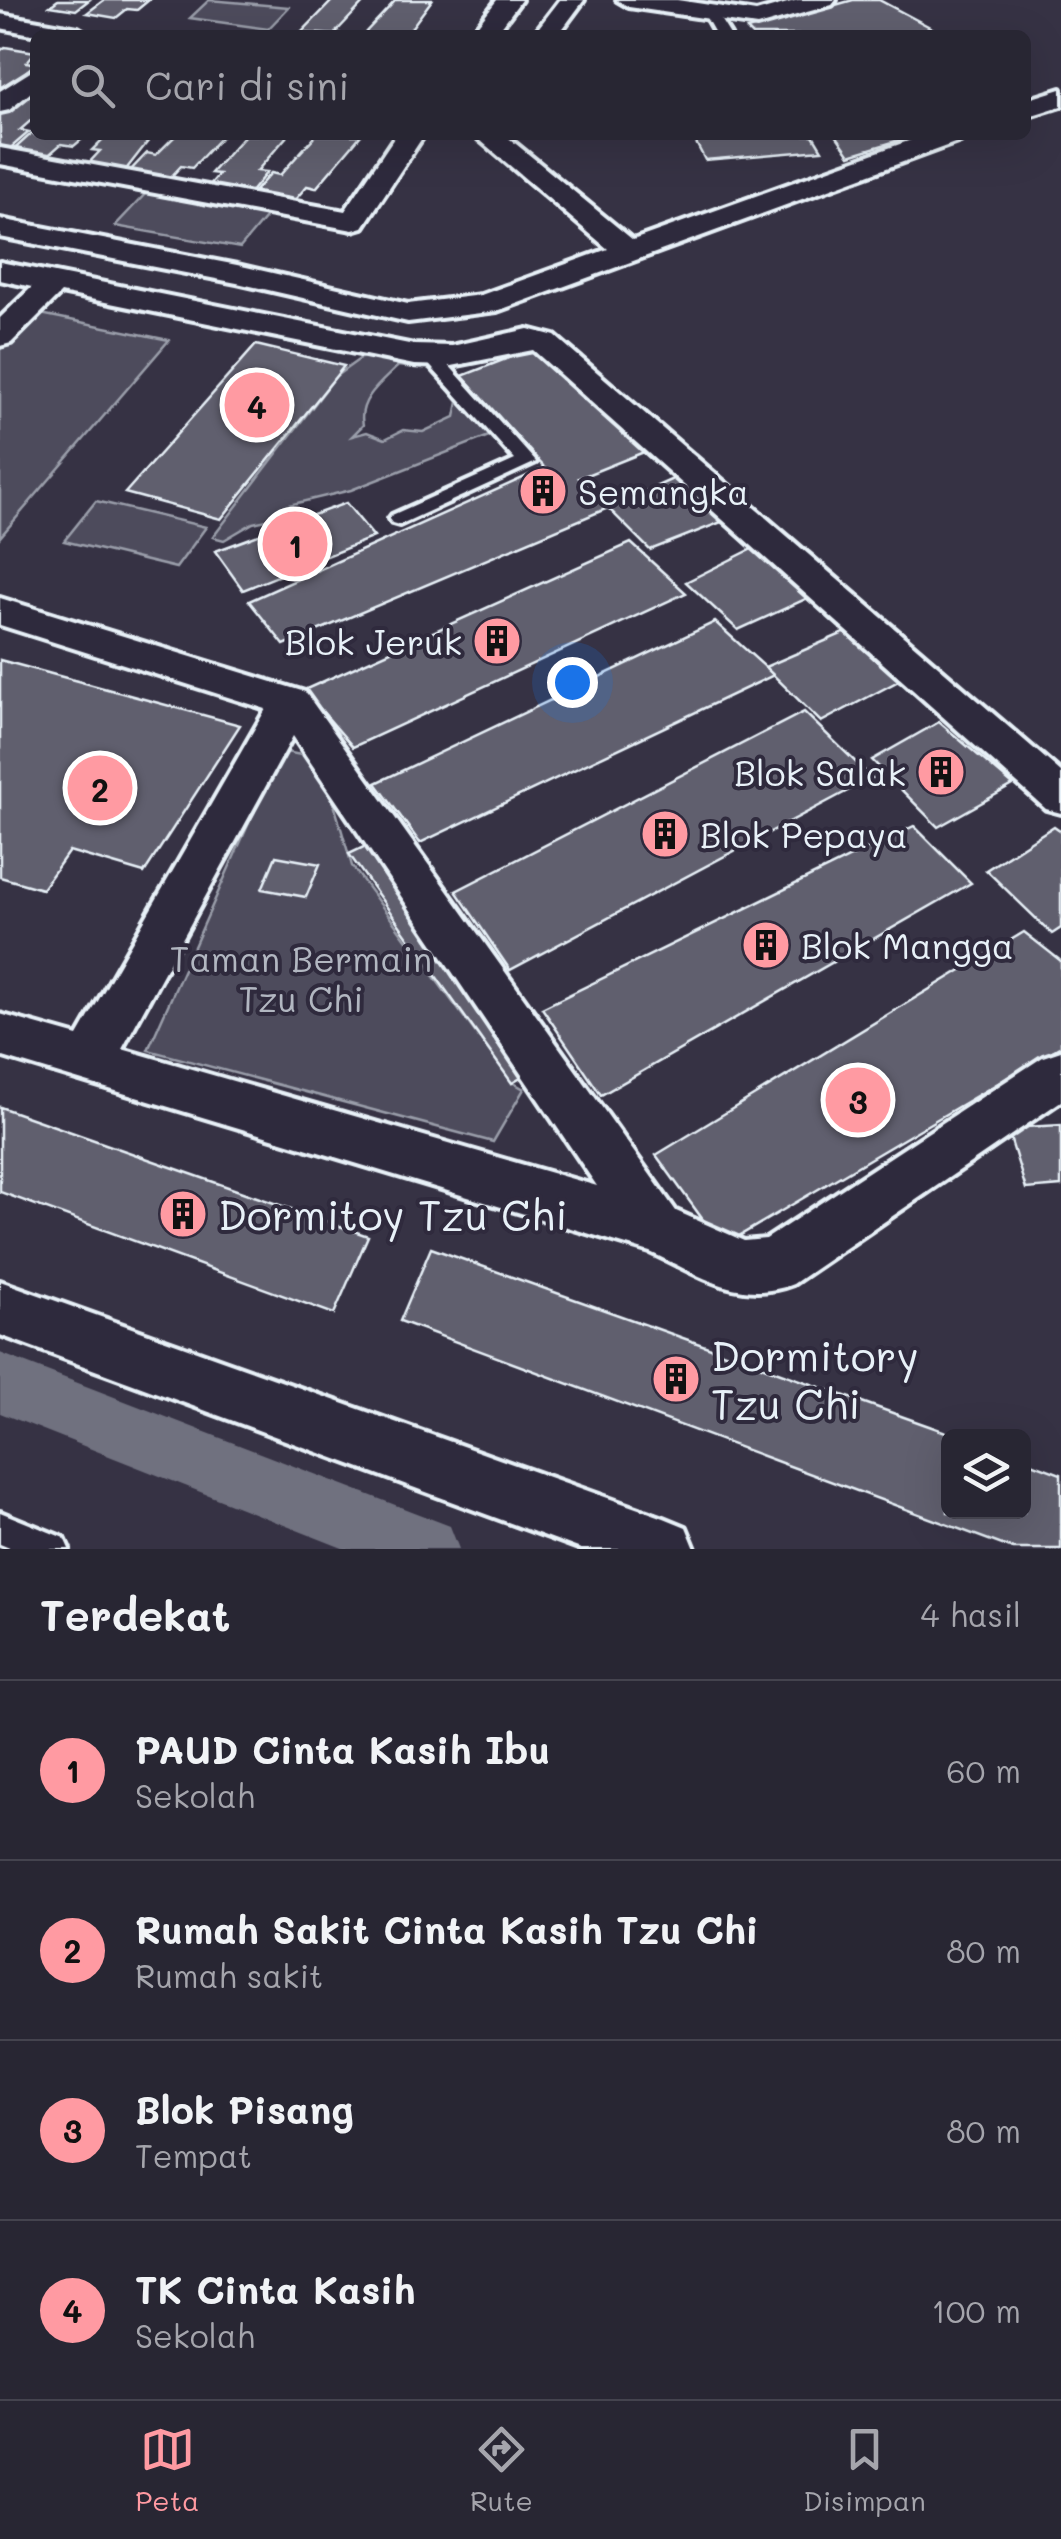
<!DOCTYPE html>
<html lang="id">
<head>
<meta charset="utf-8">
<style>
	:root { --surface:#282633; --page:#34323f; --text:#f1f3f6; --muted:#a5a5ac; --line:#44434e; --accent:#ff9aa2 }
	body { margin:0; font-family:Mali,sans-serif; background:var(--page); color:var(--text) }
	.controls { position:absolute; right:30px; bottom:30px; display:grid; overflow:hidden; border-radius:15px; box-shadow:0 10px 40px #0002 }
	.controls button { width:90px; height:90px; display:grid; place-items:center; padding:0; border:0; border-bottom:2px solid var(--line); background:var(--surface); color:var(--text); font:50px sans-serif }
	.you { position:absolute; left:572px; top:682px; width:35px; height:35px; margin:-25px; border:8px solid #fff; border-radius:50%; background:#1a73e8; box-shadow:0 0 0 15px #1a73e833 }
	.badge { display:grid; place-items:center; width:65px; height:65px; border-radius:50%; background:var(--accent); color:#111; font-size:32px; font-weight:700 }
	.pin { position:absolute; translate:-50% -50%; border:5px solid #fff; box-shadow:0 2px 10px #0006 }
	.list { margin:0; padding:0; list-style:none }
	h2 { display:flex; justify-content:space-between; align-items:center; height:130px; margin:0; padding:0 40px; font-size:42px }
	h2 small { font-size:32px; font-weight:400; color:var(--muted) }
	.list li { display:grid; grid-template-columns:65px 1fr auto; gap:30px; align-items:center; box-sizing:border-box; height:180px; padding:0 40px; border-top:2px solid var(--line) }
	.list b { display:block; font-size:38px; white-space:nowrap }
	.list p { margin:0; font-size:32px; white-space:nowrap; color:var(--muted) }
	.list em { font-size:32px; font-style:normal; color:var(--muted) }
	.icon { flex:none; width:55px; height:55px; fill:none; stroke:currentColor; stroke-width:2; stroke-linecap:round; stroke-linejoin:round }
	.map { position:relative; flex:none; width:1061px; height:1549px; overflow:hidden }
	.search { position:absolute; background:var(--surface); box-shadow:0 10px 40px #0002; left:30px; right:30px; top:30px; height:110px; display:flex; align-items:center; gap:25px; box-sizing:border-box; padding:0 35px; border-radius:15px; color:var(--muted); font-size:38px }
	.sheet { height:850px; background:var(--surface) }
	nav { display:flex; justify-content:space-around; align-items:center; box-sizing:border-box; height:140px; border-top:2px solid var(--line); background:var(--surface); font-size:28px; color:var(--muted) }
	nav a { display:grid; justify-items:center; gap:5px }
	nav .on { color:var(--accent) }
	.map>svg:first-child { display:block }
	.green { fill:#4d4b5c; stroke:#9a9eaa; stroke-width:2.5 }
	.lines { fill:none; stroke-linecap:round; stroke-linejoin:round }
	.canal { fill:#70717f; fill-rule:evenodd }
	.building { fill:#605e6e; stroke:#e8f1f8; stroke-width:2.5 }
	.lane-casing { stroke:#e8f1f8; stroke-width:8 }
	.street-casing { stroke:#e8f1f8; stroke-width:8 }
	.lane { fill:#2f2a3d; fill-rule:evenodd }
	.street { fill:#2f2a3d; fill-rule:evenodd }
	.labels { text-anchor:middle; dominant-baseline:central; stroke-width:8; stroke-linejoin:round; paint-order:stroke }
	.poi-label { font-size:35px; fill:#e8f1f8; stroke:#2f2a3d; text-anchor:start }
	.park-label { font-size:35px; fill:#b2b7c1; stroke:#2f2a3d }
	.near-poi-label { font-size:42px; fill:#e8f1f8; stroke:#2f2a3d; text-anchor:start }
</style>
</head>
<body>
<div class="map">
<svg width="1061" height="1549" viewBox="0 0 1061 1549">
	<rect width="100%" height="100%" fill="#363244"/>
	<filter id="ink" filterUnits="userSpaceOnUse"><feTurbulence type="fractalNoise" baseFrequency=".01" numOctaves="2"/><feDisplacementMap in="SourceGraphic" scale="20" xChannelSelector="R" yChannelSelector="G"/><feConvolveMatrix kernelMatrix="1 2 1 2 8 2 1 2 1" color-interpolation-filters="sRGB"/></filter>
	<g filter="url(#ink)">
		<g class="green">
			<path d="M 209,0 L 289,7 L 268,29 L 190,18 Z"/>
			<path d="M 148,191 L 270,212 L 240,248 L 115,226 Z"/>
			<path d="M 36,313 L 169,340 L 0,537 L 0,349 Z"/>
			<path d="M 368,353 L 427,360 L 422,369 L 398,366 C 382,382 357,400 363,425 L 352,436 L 367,432 L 385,439 L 403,430 L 423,432 L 455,417 L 458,402 L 451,393 L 449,377 L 462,376 L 507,429 L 351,490 L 280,507 L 272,519 L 253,523 L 224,540 L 213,537 L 336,376 Z"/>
			<path d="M 96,501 L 206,527 L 176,568 L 64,541 Z"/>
			<path d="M 281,751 L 321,759 L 352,866 L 512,1082 L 524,1089 L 493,1142 L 148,1050 Z"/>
		</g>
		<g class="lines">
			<path class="canal" d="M 0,1353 L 450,1526 L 459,1549 L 345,1549 L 0,1413 Z"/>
		</g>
		<g class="building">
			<path d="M 58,0 L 89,0 L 76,10 L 50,6 Z"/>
			<path d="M 104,0 L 149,0 L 137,10 L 127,9 L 116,18 L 87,13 Z"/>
			<path d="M 333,0 L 366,0 L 336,32 L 343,35 L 301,33 Z"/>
			<path d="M 396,0 L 432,0 L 406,35 L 363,35 Z"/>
			<path d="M 853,0 L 879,0 L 945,35 L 752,35 L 747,30 Z"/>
			<path d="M 5,47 L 35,52 L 27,62 L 35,64 L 0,94 L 0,51 Z"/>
			<path d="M 35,80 L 35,117 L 20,130 L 29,132 L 6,152 L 0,151 L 0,109 Z"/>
			<path d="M 32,133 L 35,135 L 87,135 L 74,146 L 61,144 L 43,160 L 9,154 Z"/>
			<path d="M 107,135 L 153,135 L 124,172 L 86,166 L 100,151 L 92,150 Z"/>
			<path d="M 176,135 L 223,135 L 192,168 L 181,166 L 168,180 L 128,173 L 147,153 L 156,155 Z"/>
			<path d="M 245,135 L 288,135 L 257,171 L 267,172 L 250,193 L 209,186 L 219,174 L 211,173 Z"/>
			<path d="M 316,135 L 361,135 L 316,188 L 307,186 L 294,201 L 253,193 L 271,173 L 280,175 Z"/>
			<path d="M 692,135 L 813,135 L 822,150 L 705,160 Z"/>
			<path d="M 836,135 L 916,135 L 850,155 Z"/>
			<path d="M 256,345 L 344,366 L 221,519 L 125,493 Z"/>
			<path d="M 537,347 L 649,450 L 579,478 L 608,508 L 284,645 L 249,601 L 545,468 L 462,376 Z"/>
			<path d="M 675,478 L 724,521 L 650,550 L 608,508 Z"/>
			<path d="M 346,503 L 374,537 L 243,590 L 215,551 Z"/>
			<path d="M 631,543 L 686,593 L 353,747 L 304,690 Z"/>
			<path d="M 754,548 L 808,598 L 738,630 L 686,582 Z"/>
			<path d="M 715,622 L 774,675 L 420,843 L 376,783 Z"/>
			<path d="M 846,632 L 904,678 L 821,722 L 765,667 Z"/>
			<path d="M 0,660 L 240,725 L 144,873 L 69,851 L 42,889 L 0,877 Z"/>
			<path d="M 804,712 L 872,778 L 510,970 L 456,891 Z"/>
			<path d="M 939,722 L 1013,785 L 938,827 L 872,760 Z"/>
			<path d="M 914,826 L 971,883 L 601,1095 L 542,1008 Z"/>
			<path d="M 1054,826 L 1061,831 L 1061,928 L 1052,934 L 986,870 Z"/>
			<path d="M 372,843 L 538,1068 L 512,1083 L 349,854 Z"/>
			<path d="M 276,856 L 320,864 L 306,897 L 262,889 Z"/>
			<path d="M 1024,932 L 1061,961 L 1061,1046 L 722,1246 L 656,1155 Z"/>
			<path d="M 0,1107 L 368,1236 L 334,1314 L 0,1192 Z"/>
			<path d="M 1061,1125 L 1061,1186 L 1026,1189 L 1007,1128 Z"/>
			<path d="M 431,1248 L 957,1436 L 948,1436 L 948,1512 L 1024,1512 L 1024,1460 L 1061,1474 L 1061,1549 L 1013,1549 L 400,1321 Z"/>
		</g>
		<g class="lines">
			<g class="lane-casing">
				<g id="lane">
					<path d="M 710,10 L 715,11 L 730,35 L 716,35 L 704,14 Z"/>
					<path d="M 430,350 L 436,351 L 536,462 L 399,525 L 392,523 L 389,519 L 392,515 L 515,460 L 424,359 L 421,355 Z"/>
					<path d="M 0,1512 L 64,1538 L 69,1549 L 12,1549 L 0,1544 Z"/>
				</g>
			</g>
			<g class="street-casing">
				<g id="street">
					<path d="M 497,0 L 521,0 L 495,35 L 470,35 Z"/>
					<path d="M 560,0 L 584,0 L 558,35 L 533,35 Z"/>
					<path d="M 617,0 L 677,0 L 756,12 L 798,0 L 836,0 L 832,5 L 757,26 L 629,7 Z"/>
					<path d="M 0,14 L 78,28 L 90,35 L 37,35 L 0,28 Z"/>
					<path d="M 35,69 L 35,89 L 9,110 L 0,112 L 0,91 Z"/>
					<path d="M 1061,89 L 1061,106 L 1026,117 L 1026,100 Z"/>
					<path d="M 396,135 L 424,135 L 363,227 L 353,230 L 0,164 L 0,148 L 345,211 Z"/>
					<path d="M 474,135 L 505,135 L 633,240 L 925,135 L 964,135 L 960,141 L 497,311 L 408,322 L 237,283 L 0,237 L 0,219 L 237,265 L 408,304 L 481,295 L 608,249 Z"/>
					<path d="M 0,262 L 414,345 L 452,346 L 528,329 L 555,336 L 1061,772 L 1061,813 L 1046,809 L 533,350 L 452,366 L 414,365 L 61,293 L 11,343 L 0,346 L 0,318 L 32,287 L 0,280 Z"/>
					<path d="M 0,598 L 305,692 L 676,1211 L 744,1241 L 766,1239 L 1043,1057 L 1061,1051 L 1061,1101 L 793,1284 C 739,1305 699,1274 650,1252 L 0,1056 L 0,1014 L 78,1036 L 266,709 L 0,625 ZM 293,736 L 597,1186 L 122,1049 Z"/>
					<path d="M 0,1281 L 664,1518 L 686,1527 L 695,1549 L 581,1549 L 0,1335 Z"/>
				</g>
			</g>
			<use href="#lane" class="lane"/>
			<use href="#street" class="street"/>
		</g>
	</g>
	<defs>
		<g id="building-disc" transform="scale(2.5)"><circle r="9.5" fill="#ff9aa2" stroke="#2f2a3d"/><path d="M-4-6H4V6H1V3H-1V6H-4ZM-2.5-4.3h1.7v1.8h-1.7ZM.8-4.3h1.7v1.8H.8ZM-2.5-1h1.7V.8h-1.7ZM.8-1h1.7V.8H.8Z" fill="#111"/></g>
	</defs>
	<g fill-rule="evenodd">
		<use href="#building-disc" x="543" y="491"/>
		<use href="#building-disc" x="497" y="641"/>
		<use href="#building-disc" x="941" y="772"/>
		<use href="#building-disc" x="665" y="834"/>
		<use href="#building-disc" x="766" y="945"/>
		<use href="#building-disc" x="183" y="1214"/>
		<use href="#building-disc" x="676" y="1379"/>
	</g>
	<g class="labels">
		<g class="poi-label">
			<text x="578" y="491">Semangka</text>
			<text x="462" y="641" text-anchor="end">Blok Jeruk</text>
			<text x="906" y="772" text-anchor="end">Blok Salak</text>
			<text x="700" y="834">Blok Pepaya</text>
			<text x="801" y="945">Blok Mangga</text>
		</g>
		<g class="park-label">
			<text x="301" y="958">Taman Bermain<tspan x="301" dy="40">Tzu Chi</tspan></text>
		</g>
		<g class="near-poi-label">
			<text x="218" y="1214">Dormitoy Tzu Chi</text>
			<text x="711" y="1355">Dormitory<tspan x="711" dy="48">Tzu Chi</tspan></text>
		</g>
	</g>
</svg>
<div class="controls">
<button><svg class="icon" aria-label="layers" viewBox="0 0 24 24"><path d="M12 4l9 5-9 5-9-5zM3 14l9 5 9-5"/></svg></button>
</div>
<div class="you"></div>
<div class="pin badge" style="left:295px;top:544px">1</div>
<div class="pin badge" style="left:100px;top:788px">2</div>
<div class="pin badge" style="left:858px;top:1100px">3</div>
<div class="pin badge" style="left:257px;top:405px">4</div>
<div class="search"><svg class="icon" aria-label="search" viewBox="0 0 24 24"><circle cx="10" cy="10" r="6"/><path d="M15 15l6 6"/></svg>Cari di sini</div>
</div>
<section class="sheet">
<h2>Terdekat<small>4 hasil</small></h2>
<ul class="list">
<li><span class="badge">1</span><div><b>PAUD Cinta Kasih Ibu</b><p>Sekolah</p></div><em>60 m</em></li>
<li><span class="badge">2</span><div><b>Rumah Sakit Cinta Kasih Tzu Chi</b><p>Rumah sakit</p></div><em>80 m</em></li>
<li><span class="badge">3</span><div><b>Blok Pisang</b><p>Tempat</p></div><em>80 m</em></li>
<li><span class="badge">4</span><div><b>TK Cinta Kasih</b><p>Sekolah</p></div><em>100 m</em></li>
</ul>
</section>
<nav>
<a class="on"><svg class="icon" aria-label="map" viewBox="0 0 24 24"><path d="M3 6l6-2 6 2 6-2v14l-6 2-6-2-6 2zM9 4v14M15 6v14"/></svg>Peta</a>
<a><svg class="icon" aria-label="directions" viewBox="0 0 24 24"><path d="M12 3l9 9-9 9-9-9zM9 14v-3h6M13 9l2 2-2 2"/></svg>Rute</a>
<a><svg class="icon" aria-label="saved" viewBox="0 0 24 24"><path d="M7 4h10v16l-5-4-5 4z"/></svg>Disimpan</a>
</nav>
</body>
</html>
